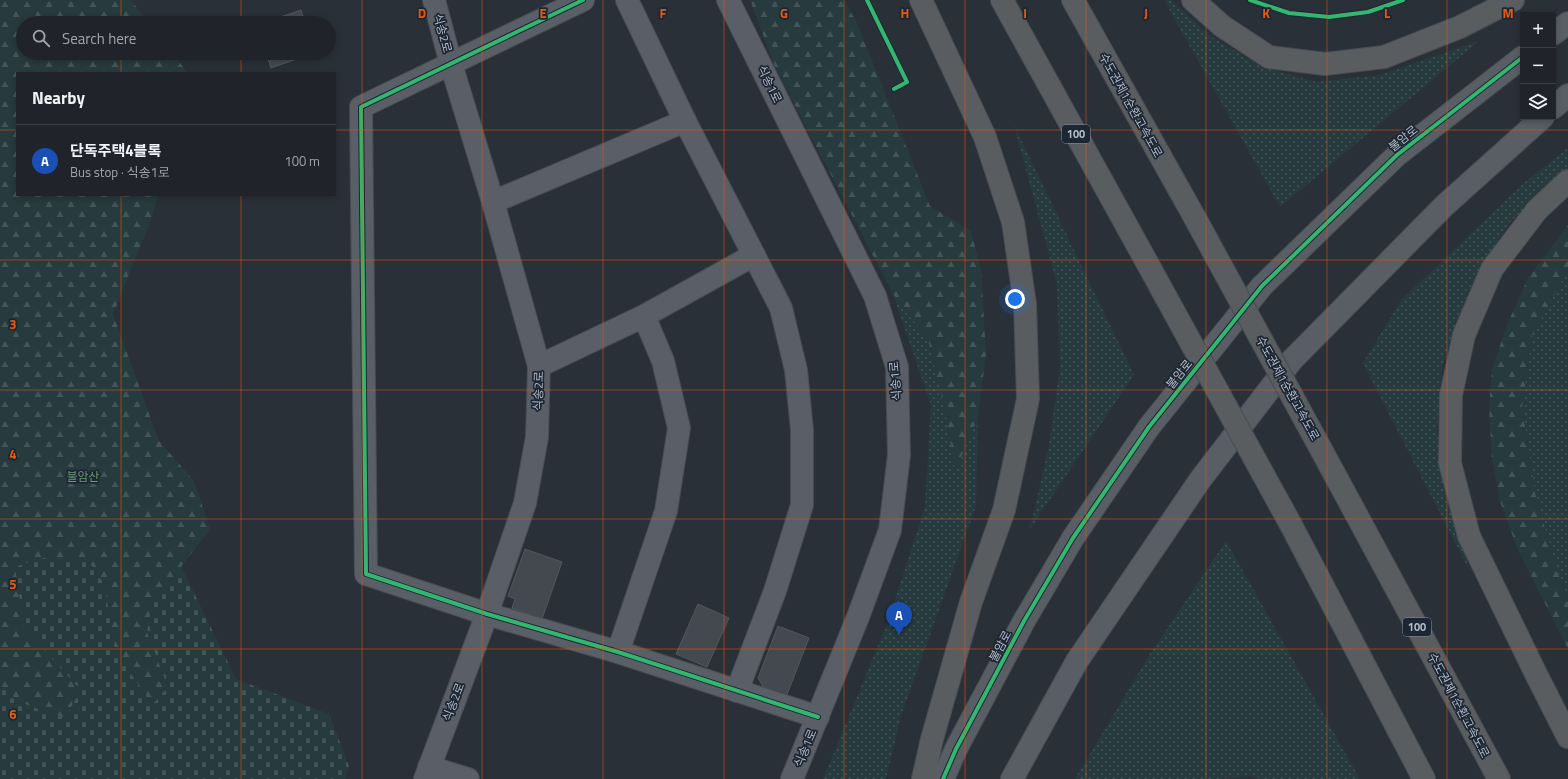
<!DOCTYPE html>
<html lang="en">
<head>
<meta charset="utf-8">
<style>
	:root { --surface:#20242a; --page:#282c32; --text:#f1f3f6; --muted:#a2a4a8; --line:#3d4147; --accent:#ea580c }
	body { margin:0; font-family:"Titillium Web","Noto Sans KR",sans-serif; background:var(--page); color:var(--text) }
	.controls { position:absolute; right:12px; top:12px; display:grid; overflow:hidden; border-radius:0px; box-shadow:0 2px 6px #0003 }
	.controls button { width:36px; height:36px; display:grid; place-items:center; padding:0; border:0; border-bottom:1px solid var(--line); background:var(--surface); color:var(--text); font:20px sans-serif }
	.you { position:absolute; left:1015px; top:299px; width:14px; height:14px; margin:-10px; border:3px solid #fff; border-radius:50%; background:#1a73e8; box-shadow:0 0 0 6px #1a73e833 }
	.badge { display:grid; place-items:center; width:26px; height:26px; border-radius:50%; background:var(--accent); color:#fff; font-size:13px; font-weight:700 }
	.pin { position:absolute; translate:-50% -33px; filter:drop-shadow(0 1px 2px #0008) }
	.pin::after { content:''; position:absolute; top:21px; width:14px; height:12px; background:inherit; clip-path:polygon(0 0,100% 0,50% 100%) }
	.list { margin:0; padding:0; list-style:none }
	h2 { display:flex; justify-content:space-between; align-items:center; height:52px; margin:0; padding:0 16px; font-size:17px }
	h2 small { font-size:13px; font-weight:400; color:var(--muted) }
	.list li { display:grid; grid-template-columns:26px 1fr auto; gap:12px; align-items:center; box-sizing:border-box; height:72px; padding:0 16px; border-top:1px solid var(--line) }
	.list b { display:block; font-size:15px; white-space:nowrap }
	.list p { margin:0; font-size:13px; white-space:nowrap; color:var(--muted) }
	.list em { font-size:13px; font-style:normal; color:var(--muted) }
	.icon { flex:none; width:22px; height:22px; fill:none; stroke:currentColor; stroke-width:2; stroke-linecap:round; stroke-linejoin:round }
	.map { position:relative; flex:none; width:1568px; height:779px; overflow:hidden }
	.search { position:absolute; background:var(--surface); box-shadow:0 2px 6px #0003; left:16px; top:16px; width:320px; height:44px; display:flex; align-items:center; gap:10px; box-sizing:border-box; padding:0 14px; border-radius:22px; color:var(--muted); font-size:15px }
	.panel { position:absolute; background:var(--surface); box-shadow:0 2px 6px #0003; left:16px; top:72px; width:320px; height:124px; border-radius:0px }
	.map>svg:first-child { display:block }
	.grass { fill:url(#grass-dots) }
	.forest { fill:url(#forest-firs) }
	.cemetery { fill:url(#cemetery-stones) }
	.building { fill:#444950; stroke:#52575f }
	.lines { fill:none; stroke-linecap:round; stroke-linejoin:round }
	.street-casing { stroke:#484c53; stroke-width:24 }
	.secondary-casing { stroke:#484c53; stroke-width:24 }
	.highway-casing { stroke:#474c53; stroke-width:24 }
	.street { stroke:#5a5e66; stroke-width:22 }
	.secondary { stroke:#595d64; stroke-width:22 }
	.highway { stroke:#5a5d60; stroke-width:22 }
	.highway-bridge-casing { stroke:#474c53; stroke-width:24; stroke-linecap:butt }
	.highway-bridge { stroke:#5a5d60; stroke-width:22 }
	.cycleway-casing { stroke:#1d2633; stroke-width:6 }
	.cycleway { stroke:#33b770; stroke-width:4 }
	.grid { fill:none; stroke:#e8590c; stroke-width:1; stroke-opacity:0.55 }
	.labels { text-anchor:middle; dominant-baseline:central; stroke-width:3.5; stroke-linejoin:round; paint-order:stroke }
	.shield { fill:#1d2633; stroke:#878f9c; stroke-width:1 }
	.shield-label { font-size:11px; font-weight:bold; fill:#b4bcc9 }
	.street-label { font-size:12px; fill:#b4bcc9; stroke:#1d2633 }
	.park-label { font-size:12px; fill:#6b9a76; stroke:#1d2633 }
	.grid-label { font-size:13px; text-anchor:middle; font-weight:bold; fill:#e8590c; stroke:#1d2633; stroke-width:3.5; stroke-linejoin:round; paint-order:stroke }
</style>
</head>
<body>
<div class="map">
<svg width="1568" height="779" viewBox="0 0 1568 779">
	<defs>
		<pattern id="grass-dots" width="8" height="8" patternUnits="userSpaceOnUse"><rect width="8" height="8" fill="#273a3e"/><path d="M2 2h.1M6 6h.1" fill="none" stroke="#445559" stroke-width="1.8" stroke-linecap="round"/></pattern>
		<pattern id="forest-firs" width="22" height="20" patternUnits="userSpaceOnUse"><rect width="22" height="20" fill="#273a3e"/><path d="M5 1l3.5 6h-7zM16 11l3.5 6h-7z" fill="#445559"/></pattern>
		<pattern id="cemetery-stones" width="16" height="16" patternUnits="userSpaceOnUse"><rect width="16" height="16" fill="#273a3e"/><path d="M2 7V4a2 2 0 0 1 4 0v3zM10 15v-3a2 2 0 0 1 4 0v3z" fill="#445559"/></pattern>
	</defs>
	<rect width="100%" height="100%" fill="#2a3038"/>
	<g class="grass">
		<path d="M 1164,0 L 1171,0 L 1212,37 L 1260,66 L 1316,82 L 1380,75 L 1479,41 L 1280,207 Z"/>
		<path d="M 1014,125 L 1134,375 L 1030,529 L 1048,450 L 1060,368 L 1057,284 Z"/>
		<path d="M 1568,148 L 1568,169 L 1509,223 L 1470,288 L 1442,367 L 1437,430 L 1452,506 L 1469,570 L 1363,363 L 1401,300 L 1524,183 Z"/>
		<path d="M 1568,270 L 1568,596 L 1558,574 L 1535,493 L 1522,407 L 1532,335 Z"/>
		<path d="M 893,294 L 928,339 L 946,414 L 955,471 L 978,417 L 976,506 L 901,716 L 886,779 L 823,779 L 887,624 L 925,507 L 931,405 Z"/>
		<path d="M 1226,541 L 1360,779 L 1261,779 L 1248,776 L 1220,779 L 1075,779 L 1150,654 Z"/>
	</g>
	<g class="forest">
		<path d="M 0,0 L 131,0 L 148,23 L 23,23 L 23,53 L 172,53 L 188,73 L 17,73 L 17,195 L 158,195 L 151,220 L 113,314 L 159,441 L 194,481 L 210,529 L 152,605 L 147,632 L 168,687 L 152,705 L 116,652 L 104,584 L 24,628 L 81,690 L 65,718 L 24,704 L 0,687 Z"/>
		<path d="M 750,0 L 844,0 L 857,23 L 930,206 L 971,231 L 981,270 L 986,354 L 978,417 L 955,472 L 946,414 L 928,339 L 893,294 L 775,67 Z"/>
		<path d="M 1568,225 L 1568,270 L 1532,335 L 1522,407 L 1535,493 L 1558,574 L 1568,596 L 1568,649 L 1517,548 L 1500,501 L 1492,459 L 1489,407 L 1492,370 L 1506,327 L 1528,278 Z"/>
	</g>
	<path class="cemetery" d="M 41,558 L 88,560 L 104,584 L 116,652 L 152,705 L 168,687 L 147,632 L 152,605 L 181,566 L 236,679 L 329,714 L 349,766 L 345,779 L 0,779 L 0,687 L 24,704 L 65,718 L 81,690 L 24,628 L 15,567 Z"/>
	<g class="building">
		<path d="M 301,10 L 305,23 L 263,23 Z"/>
		<path d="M 266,53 L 314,53 L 271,68 Z"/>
		<path d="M 525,549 L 562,562 L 542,619 L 512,608 L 515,599 L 508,596 Z"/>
		<path d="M 698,604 L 729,618 L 707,667 L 676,654 Z"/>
		<path d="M 778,626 L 809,638 L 786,697 L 764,688 L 758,678 Z"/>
	</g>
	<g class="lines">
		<g class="street-casing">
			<g id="street">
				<path d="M 583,0 L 361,107 L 366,574 L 487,614 L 618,652 L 818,717"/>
				<path d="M 627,0 L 685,121 L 781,308 L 796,370 L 802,430 L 802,505 L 775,591 L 737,691"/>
				<path d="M 728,0 L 875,296 L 897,367 L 899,455 L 890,530 L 858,617 L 792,779"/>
				<path d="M 493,202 L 685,121"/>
				<path d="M 539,366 L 644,316 L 754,255"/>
				<path d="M 618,652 L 666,511 L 679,428 L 663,361 L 644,316"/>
				<path d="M 429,767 L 468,779"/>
				<path d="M 425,779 L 487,614 L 525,503 L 537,437 L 539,366 L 493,202 L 451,64 L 434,0"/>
			</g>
		</g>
		<g class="secondary-casing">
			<g id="secondary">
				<path d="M 1553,34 L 1568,23"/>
				<path d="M 1553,108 L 1568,95"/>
				<path d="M 943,779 L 956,749 L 1024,621 L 1073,538 L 1149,427 L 1262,286 L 1397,155 L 1523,57"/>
				<path d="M 1012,779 L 1077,661 L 1200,480 L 1292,360 L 1444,206 L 1543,117"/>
			</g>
		</g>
		<g class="highway-casing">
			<g id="highway">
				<path d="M 921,0 L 985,137 L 1013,222 L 1025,304 L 1028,399 L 1004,510 L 971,602 L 932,739 L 923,779"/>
				<path d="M 1002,0 L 1150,268"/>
				<path d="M 1073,0 L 1195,218"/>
				<path d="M 1193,0 L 1222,26 L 1269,57 L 1325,64 L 1384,57 L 1460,27 L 1513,0"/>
				<path d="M 1568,181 L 1537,210 L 1492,269 L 1464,335 L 1451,395 L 1450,463 L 1469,536 L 1536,674 L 1568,737"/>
				<path d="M 1335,475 L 1499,779"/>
				<path d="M 1291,525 L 1424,779"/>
			</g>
		</g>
		<use href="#street" class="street"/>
		<use href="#secondary" class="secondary"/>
		<use href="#highway" class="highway"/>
		<g class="highway-bridge-casing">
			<g id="highway-bridge">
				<path d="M 1195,218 L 1335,475"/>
				<path d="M 1150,268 L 1291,525"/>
			</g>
		</g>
		<use href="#highway-bridge" class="highway-bridge"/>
		<g class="cycleway-casing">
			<g id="cycleway">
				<path d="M 583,0 L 361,107 L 366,574 L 487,614 L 618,652 L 818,717"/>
				<path d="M 867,0 L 907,82 L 894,89"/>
				<path d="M 1250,0 L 1289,13 L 1329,17 L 1368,12 L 1403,0"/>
				<path d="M 943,779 L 956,749 L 1024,621 L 1073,538 L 1149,427 L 1262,286 L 1397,155 L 1523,57"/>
			</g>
		</g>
		<use href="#cycleway" class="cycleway"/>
	</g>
	<path class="grid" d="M 121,0 L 121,23M 241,0 L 241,23M 362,0 L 362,779M 482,0 L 482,779M 603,0 L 603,779M 724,0 L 724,779M 844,0 L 844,779M 965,0 L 965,779M 1086,0 L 1086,779M 1206,0 L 1206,779M 1327,0 L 1327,779M 1447,0 L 1447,779M 121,53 L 121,73M 241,53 L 241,73M 0,130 L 17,130M 335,130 L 1568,130M 121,195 L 121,779M 241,195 L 241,779M 0,260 L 1568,260M 0,390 L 1568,390M 0,519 L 1568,519M 0,649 L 1568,649"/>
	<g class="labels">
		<g class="shield">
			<rect x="1062" y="125" width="28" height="18" rx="3"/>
			<rect x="1403" y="618" width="28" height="18" rx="3"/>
		</g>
		<g class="shield-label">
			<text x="1076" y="134">100</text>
			<text x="1417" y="627">100</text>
		</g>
		<g class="street-label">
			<text transform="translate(443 33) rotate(75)">식송2로</text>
			<text transform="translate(770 84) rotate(64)">식송1로</text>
			<text transform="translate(1131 105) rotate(61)">수도권제1순환고속도로</text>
			<text transform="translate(1403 138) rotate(-39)">불암로</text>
			<text transform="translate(1179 374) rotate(-51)">불암로</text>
			<text transform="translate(895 381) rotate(-95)">식송1로</text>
			<text transform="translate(1288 388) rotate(61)">수도권제1순환고속도로</text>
			<text transform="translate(538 391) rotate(-88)">식송2로</text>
			<text transform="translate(1000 646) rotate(-62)">불암로</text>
			<text transform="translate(453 702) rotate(-69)">식송2로</text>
			<text transform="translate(1459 705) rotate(62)">수도권제1순환고속도로</text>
			<text transform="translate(805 748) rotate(-67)">식송1로</text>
		</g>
		<g class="park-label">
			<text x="83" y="476">불암산</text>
		</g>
	</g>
	<g class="grid-label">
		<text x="422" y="18">D</text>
		<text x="543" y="18">E</text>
		<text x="663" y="18">F</text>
		<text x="784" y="18">G</text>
		<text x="905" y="18">H</text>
		<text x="1025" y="18">I</text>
		<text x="1146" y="18">J</text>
		<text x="1266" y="18">K</text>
		<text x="1387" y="18">L</text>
		<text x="1508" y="18">M</text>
		<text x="13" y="329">3</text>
		<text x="13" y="459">4</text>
		<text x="13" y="589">5</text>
		<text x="13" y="719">6</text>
	</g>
</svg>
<div class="controls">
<button>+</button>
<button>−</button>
<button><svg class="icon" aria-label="layers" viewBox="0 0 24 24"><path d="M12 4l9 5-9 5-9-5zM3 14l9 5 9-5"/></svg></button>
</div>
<div class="you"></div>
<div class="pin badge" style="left:899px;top:635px;background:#1a4fb4">A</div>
<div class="search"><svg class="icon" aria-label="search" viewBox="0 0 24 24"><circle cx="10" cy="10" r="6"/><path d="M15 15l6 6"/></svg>Search here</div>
<section class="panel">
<h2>Nearby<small></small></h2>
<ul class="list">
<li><span class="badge" style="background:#1a4fb4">A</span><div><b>단독주택4블록</b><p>Bus stop · 식송1로</p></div><em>100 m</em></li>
</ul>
</section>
</div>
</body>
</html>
